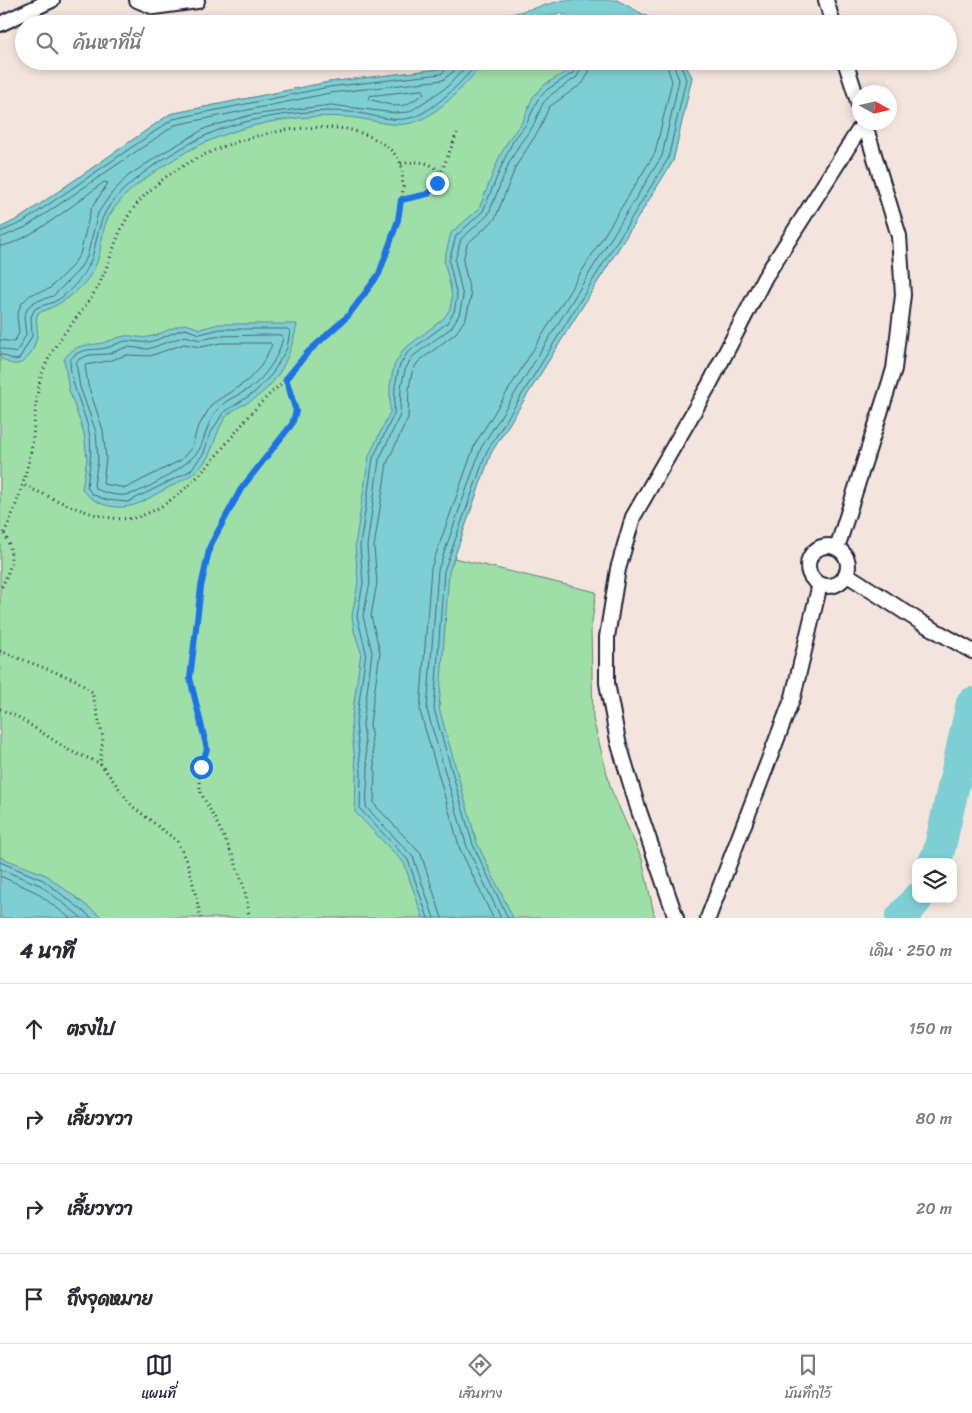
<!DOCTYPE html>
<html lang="th">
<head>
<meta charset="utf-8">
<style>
	:root { --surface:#fff; --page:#f2f2f3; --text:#2b2b33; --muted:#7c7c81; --line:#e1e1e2; --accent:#22223b }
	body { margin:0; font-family:Sriracha,"Playpen Sans Thai",sans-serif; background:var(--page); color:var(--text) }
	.controls { position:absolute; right:15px; bottom:15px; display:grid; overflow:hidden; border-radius:10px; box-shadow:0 2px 8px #0003 }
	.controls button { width:45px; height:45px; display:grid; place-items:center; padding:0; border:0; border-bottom:1px solid var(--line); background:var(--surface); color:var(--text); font:25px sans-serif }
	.compass { position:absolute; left:852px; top:85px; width:45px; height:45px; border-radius:50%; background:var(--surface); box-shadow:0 2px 8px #0003; rotate:98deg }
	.stop { position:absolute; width:15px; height:15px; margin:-11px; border:4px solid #1a73e8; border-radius:50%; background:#fff }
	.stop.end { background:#1a73e8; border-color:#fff; box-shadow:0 1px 5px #0008 }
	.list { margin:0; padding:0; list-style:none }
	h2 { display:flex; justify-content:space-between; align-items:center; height:65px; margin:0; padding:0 20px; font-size:21px }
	h2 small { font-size:16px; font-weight:400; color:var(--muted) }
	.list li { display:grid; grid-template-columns:32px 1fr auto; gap:15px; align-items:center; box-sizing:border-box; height:90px; padding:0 20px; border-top:1px solid var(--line) }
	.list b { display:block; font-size:19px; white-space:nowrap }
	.list em { font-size:16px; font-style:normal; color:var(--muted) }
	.icon { flex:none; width:28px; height:28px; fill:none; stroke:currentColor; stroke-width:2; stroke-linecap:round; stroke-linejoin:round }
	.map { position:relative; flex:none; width:972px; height:918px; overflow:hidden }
	.search { position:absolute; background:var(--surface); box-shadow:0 2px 8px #0003; left:15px; right:15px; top:15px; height:55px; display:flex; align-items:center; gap:12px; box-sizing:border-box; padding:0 18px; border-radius:28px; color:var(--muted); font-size:19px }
	.sheet { height:425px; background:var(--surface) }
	nav { display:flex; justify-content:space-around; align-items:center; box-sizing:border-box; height:70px; border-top:1px solid var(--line); background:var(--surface); font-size:14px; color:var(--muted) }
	nav a { display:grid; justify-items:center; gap:2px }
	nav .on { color:var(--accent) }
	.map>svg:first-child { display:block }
	.green { fill:#9edea7; stroke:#608071 }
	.water { fill:#7ecfd4; stroke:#598a97 }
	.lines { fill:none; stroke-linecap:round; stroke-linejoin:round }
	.shore { stroke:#476778; stroke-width:1 }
	.river { stroke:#7ecfd4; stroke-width:32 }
	.street-casing { stroke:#22223b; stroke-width:18 }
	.path { stroke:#22223b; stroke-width:3; stroke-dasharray:1 4; stroke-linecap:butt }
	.street { stroke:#fff; stroke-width:14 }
	.route { stroke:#1a73e8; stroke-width:6 }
</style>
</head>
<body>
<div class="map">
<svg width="972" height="918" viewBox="0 0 972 918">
	<rect width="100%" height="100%" fill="#f4e4de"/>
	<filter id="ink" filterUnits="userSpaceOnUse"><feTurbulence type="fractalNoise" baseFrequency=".02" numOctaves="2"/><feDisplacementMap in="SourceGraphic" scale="10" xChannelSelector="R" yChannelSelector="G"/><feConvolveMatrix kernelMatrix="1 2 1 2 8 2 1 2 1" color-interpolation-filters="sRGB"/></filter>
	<g filter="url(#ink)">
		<path class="green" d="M 448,61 L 683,61 L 692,77 L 673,161 L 491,453 L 454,558 L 596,592 L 591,630 L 593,719 L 611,789 L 642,859 L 655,918 L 0,918 L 0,228 L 20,218 L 170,114 L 329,82 L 440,69 Z"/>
		<g class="water">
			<path d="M 564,0 L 617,0 L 661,24 L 573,24 L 568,17 L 560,13 L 523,24 L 486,24 L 490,20 Z"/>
			<path d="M 448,61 L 485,61 C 469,81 436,118 411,123 C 390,128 368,118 347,117 C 285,113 219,129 168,163 C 145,178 124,192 109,216 C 102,228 102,245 98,259 C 90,286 62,305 38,313 C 34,321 39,328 37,336 C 33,356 20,375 0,357 L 0,228 L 20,218 L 170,114 L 329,82 L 440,69 Z"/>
			<path d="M 574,61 L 683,61 L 692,77 L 673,161 L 491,453 L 449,572 L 439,708 L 477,843 L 513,918 L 423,918 L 404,863 L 355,812 L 356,772 L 351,724 L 361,652 L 354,631 L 352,616 L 358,582 L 355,545 L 369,456 L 390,412 L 390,386 L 394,366 L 403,350 L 443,319 L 450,309 L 452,298 L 450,285 L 444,261 L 451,233 L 479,209 L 499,158 L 509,139 L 523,121 L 533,97 L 544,85 L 569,70 Z"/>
			<path d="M 186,324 L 200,329 L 219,324 L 297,324 C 292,351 281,379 258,396 C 249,404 234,407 226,417 C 217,429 215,443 209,455 C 200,473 181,481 164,490 C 153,495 142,504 130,506 C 113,510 92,503 82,489 L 87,459 L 84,433 L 69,390 L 64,359 C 79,340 87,348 106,342 C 113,340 118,337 125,336 C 133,335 141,339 148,337 C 161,335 171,327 186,324 Z"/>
			<path d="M 0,857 L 46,875 L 103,918 L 0,918 Z"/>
		</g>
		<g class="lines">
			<g class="shore">
				<path d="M 423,90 L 424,94 L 406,105 L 395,106 L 368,99 L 370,96 Z"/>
				<path d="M 0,232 L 23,222 L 173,119 L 329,87 L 441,74 L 450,66 L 451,61"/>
				<path d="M 0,238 L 26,227 L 175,125 L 330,93 L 443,80 L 455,70 L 457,61"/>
				<path d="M 0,246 C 25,245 82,198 104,182 L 108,183 L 91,209 L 80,254 L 72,266 L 49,289 L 30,295 L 21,304 L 17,316 L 19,333 L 14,342 L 0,340"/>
				<path d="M 185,329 L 200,334 L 220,329 L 288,329 L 290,331 L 287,348 L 272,374 L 255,392 L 223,413 L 209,436 L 204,453 L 190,471 L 128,502 L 106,500 L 92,494 L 87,487 C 89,468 93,451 89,432 C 84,407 70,386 70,360 C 80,347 92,351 106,348 C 114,346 120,341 128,341 C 135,341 142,343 148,342 C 161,340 172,332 185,329 Z"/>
				<path d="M 280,335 L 283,337 C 280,355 265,378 250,388 C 240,395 226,399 218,409 C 207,421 206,437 199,450 C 191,464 140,495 125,495 C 115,496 105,493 96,489 L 94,485 L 98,460 L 96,432 L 80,387 L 76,363 L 79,359 L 89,355 L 108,354 L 127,347 L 148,349 L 185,336 L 200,340 L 220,336 Z"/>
				<path d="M 221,343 L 270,343 L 272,345 L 261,366 L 247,381 L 212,404 L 197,429 L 192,447 L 181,460 L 126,488 L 103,484 L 106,458 L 103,430 L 88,385 L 85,365 L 108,361 L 127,355 L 150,356 L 184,344 L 200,347 Z"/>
				<path d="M 0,348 L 16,353 L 26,335 L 24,317 L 28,307 L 34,302 L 53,296 L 78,271 L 87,257 L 98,213 L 111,194 L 128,176 L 161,154 L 206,128 L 251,115 L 331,105 L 395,113 L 409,112 L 447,87 L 471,61"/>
				<path d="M 0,354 L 15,360 L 19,359 L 32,336 L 31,317 L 34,310 C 39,305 47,305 54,302 C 65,297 77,283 84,274 C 96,256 95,236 103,217 C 116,185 178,148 209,134 C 243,118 312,108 350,112 C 369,113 390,123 410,118 C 434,112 464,80 479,61"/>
				<path d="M 0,862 L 43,880 L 92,918"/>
				<path d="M 0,869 L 40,885 L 82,918"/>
				<path d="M 0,876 L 36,892 L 70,918"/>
				<path d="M 428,918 L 408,860 L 360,809 L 361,772 L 356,724 L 366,652 L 357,616 L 363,583 L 360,546 L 373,458 L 394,414 L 395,386 L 399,367 L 407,353 L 447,323 L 454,312 L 457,297 L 449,261 L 456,236 L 483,211 L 504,160 L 513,141 L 527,123 L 538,99 L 548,89 L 573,73 L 578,61"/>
				<path d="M 434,918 L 413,857 L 366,807 L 368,771 L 363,724 L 372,652 L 363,616 L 370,583 L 367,546 L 379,460 L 400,415 L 401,387 L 405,370 L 412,357 L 451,328 L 459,315 L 463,297 L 455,261 L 461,239 L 488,215 L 509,163 L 519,145 L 533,126 L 543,103 L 552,94 L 577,77 L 584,61"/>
				<path d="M 442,918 L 421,854 L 374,804 L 375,771 L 370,724 L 380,652 L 371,616 L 377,583 L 374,547 L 387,463 L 408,418 L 409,388 L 412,372 L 418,362 L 456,333 L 466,318 L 471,296 L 463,261 L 467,244 L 495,219 L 516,166 L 539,130 L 549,107 L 583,83 L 590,70 L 592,61"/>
				<path d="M 493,918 L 460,849 L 420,711 L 431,568 L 475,444 L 655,153 L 672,81 L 665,61"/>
				<path d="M 501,918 L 467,847 L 427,710 L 438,570 L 481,448 L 662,156 L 679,80 L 672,61"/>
				<path d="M 508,918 L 473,845 L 434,709 L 444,571 L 487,451 L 668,159 L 686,79 L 679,61"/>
			</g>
			<g class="river">
				<path d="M 934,862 L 939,851 L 972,703"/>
				<path d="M 901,918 L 917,899"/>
			</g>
			<g class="street-casing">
				<g id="street">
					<path d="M 137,0 L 154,7 L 197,1"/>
					<path d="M 826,0 L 833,24"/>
					<path d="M 0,24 L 52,0"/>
					<path d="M 845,61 L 860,108"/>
					<circle cx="828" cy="566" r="20"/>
					<path d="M 837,548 L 894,369 L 903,295 L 899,236 L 864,122"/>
					<path d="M 846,574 L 922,623 L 972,651"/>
					<path d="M 676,918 L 638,808 L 618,741 L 607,683 L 607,637 L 618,569 L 633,517 L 709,385 L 765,277 L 864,122"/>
					<path d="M 708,918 L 793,697 L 820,584"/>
				</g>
			</g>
			<g class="path">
				<path d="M 401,164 C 416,161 430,160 440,173"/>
				<path d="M 401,200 L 428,194 L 437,183 L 457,133"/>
				<path d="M 0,532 L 4,533 C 16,555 11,569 0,590"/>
				<path d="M 4,533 C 18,503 26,477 32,445 C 35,423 35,398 41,377 C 53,339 79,320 97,288 C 112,261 116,228 137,204 C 180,151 280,120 346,129 C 365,132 395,146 401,165 C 403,170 402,179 403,184 C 403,210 391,250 379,274 C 363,306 333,326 308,351 C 300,360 293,371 285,380 C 276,389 266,397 258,406 C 223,444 192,497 141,516 C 107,528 54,498 23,485"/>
				<path d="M 0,651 L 76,680 L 92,692 L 103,738 L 100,763"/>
				<path d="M 0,709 L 18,717 L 70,751 L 100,763 L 132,806 L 177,841 L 189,867 L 201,918"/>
				<path d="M 249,918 C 246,874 221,831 201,793 L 199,782 L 201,767 L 207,749 L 190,678 L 201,587 L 210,546 L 241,489 L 293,424 L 296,411 L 286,379"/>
			</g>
			<use href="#street" class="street"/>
		</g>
	</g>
	<g class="lines" filter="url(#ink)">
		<path class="route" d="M 201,767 L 207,749 L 190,678 L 201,587 L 210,546 L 241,489 L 292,424 L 296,411 L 286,379 L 308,352 L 348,316 L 379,274 L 398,220 L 401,200 L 428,194 L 437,183"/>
	</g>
</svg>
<div class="controls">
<button><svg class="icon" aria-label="layers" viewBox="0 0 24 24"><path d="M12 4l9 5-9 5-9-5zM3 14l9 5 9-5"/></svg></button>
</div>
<svg class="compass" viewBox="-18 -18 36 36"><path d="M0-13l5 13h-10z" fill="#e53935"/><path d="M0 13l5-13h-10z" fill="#7c7c81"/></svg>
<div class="stop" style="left:201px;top:767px"></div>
<div class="stop end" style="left:437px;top:183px"></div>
<div class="search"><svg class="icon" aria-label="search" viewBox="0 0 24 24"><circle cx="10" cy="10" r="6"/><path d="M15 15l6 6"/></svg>ค้นหาที่นี่</div>
</div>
<section class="sheet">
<h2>4 นาที<small>เดิน · 250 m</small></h2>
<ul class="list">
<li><svg class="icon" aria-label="ahead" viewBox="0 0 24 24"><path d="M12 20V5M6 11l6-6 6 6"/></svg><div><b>ตรงไป</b></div><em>150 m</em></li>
<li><svg class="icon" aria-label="right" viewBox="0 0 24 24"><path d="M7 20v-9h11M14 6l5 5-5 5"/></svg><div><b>เลี้ยวขวา</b></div><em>80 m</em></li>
<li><svg class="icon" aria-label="right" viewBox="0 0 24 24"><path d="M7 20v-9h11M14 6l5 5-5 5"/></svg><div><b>เลี้ยวขวา</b></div><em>20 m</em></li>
<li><svg class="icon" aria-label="arrive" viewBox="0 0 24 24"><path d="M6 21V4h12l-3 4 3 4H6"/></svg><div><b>ถึงจุดหมาย</b></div></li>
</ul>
</section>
<nav>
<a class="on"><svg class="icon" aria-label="map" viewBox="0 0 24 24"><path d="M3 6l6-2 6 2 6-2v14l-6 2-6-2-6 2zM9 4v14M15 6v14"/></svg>แผนที่</a>
<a><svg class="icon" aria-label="directions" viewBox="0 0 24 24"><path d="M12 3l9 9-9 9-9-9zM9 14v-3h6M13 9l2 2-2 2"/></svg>เส้นทาง</a>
<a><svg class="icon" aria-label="saved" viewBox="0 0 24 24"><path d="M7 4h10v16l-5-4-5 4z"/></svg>บันทึกไว้</a>
</nav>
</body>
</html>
